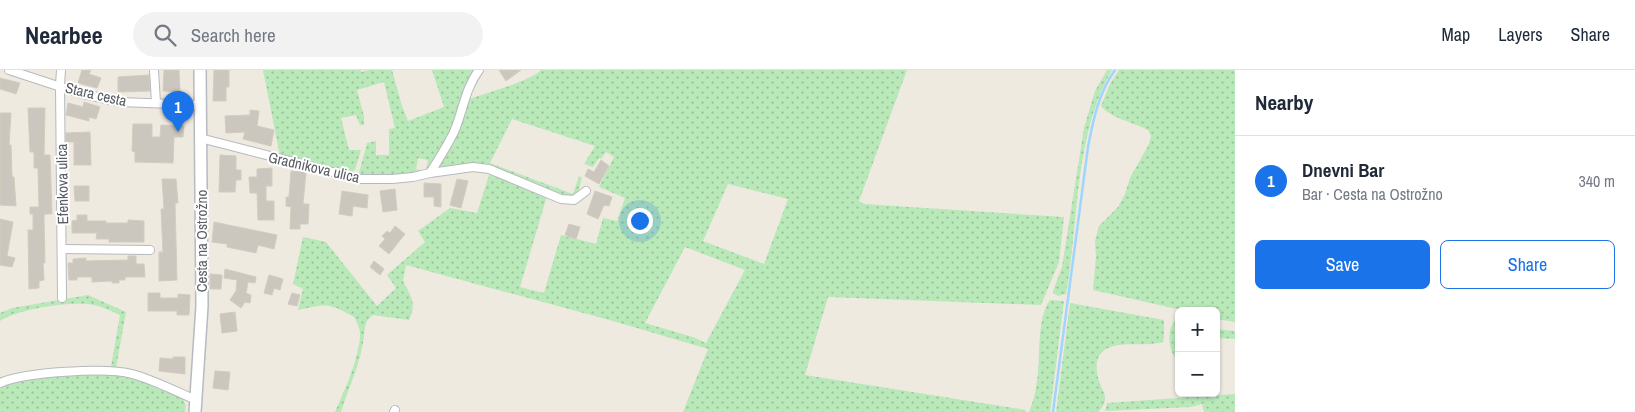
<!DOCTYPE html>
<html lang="en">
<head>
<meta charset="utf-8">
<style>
	:root { --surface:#fff; --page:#f2f2f3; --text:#1f2937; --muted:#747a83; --line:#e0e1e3; --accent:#1a73e8 }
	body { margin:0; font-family:"Archivo Narrow",sans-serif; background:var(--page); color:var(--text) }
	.controls { position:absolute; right:15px; bottom:15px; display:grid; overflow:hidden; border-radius:8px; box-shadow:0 1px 4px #0004 }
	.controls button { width:45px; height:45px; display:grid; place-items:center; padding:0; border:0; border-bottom:1px solid var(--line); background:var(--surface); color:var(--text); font:25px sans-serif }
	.you { position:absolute; left:639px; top:150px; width:18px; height:18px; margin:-12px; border:4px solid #fff; border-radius:50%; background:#1a73e8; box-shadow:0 0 0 8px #1a73e833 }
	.badge { display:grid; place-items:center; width:32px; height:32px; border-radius:50%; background:var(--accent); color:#fff; font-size:16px; font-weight:700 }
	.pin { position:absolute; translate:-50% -41px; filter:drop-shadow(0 1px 2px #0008) }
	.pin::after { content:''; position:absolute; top:26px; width:18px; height:15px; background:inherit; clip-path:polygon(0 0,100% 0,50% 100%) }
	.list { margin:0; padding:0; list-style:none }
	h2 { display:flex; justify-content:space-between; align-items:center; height:65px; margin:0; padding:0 20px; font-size:21px }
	h2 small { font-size:16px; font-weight:400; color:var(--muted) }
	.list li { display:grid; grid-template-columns:32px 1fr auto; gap:15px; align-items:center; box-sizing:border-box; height:90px; padding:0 20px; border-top:1px solid var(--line) }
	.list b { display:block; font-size:19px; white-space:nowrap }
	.list p { margin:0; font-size:16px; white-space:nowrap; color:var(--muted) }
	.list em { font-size:16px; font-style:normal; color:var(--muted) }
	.actions { display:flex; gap:10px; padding:15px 20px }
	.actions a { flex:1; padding:11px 0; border:1px solid var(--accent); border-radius:8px; text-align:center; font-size:18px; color:var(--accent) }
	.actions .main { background:var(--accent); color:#fff }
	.icon { flex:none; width:28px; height:28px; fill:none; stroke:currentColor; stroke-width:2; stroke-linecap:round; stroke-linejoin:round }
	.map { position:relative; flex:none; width:1235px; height:342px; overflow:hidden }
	header { display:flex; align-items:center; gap:30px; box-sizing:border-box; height:70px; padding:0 25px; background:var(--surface); border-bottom:1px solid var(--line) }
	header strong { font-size:24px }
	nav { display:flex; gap:28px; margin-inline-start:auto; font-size:18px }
	.search { width:350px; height:45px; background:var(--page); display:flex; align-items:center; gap:12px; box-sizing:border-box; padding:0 18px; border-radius:28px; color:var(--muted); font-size:19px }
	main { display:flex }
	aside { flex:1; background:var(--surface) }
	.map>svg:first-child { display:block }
	.grass { fill:url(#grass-dots); fill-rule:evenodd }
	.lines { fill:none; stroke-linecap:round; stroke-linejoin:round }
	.stream { stroke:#9ed6ff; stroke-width:2.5 }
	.building { fill:#cbc7bf; stroke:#d3ccbd }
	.street-casing { stroke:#b6b9be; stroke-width:10 }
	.secondary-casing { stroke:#b6bac1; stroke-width:14 }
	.street { stroke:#fff; stroke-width:8 }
	.secondary { stroke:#fff; stroke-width:11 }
	.labels { text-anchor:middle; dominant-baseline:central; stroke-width:4; stroke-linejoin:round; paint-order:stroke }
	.street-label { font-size:15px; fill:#595d63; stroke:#fff }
</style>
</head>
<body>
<header>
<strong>Nearbee</strong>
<div class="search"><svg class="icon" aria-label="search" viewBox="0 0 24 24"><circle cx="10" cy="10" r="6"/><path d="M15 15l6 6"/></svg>Search here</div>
<nav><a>Map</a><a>Layers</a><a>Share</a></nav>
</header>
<main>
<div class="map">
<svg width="1235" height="342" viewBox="0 0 1235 342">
	<defs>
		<pattern id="grass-dots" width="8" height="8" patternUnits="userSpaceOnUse" patternTransform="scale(1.25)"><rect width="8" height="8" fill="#b9e8b9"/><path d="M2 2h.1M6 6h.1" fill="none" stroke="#99bf9a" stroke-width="1.8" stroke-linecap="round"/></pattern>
	</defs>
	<rect width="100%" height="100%" fill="#eeeae0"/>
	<g class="grass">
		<path d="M 263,0 L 361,0 L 361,2 L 369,0 L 392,0 L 402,36 L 408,51 L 444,37 L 432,0 L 475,0 C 462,34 452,73 426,101 L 428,90 L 418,88 L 416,99 L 421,100 L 421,102 L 411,105 L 363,107 L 359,103 L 367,73 L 376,71 L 376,85 L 389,85 L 389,59 L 395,58 L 384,12 L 357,20 L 364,46 L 364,55 L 360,55 L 356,45 L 341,48 L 349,80 L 361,80 L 355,100 L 350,103 L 280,86 Z"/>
		<path d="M 541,0 L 907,0 L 859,131 L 864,134 L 1064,147 L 1059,192 L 1041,235 L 828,227 L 805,305 L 1026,340 L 1026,342 L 683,342 L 708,279 L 613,251 L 406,195 L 403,211 C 411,226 417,234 409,250 L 373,245 C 365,250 365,257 364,266 C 361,293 349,316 341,342 L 335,342 C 344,322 361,284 360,262 C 359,257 357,252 354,247 C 328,232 326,234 298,240 L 303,219 L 293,214 L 303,167 L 326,172 L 377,236 L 396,218 L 387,205 L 425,172 L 418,161 L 450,138 L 477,143 L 490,102 L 547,126 L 520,217 L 544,223 L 561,165 L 596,174 L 603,148 L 617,151 L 625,128 L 599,117 L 614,87 L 606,82 L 601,89 L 599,88 L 593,97 L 584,94 L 595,76 L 512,49 L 490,93 L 573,124 L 579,106 L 582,108 L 578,123 L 575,126 L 566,128 L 486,96 L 441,99 L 437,96 L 466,30 C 480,25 534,10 541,0 ZM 728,114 L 788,129 L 764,194 L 703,171 ZM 685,177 L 745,200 L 706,273 L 693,267 L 645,253 Z"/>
		<path d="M 1107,0 L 1112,0 C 1074,65 1079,152 1066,224 L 1058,226 L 1053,223 L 1054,218 L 1062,197 L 1084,58 L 1095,21 Z"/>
		<path d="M 1119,0 L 1235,0 L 1235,252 L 1216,249 L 1216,241 L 1179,241 L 1179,246 L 1176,246 L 1177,239 L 1093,220 L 1096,187 L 1095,171 L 1099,156 L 1118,137 L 1125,124 L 1130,108 L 1149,74 L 1151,66 L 1148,60 C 1133,52 1112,49 1101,36 L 1110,14 Z"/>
		<path d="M 88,225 L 126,242 L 116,298 L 111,297 L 120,245 C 109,240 99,235 87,234 C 65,232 18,239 0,251 L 0,243 L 12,238 Z"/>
		<path d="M 1050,230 L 1064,231 L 1050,342 L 1029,342 C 1033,332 1036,322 1037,311 C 1041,288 1036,249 1050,230 Z"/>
		<path d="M 1070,233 L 1164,250 L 1164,268 L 1163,272 C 1145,277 1124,271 1108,278 C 1094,284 1095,301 1100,313 C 1101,318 1105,322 1105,328 C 1105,334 1102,338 1098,342 L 1056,342 Z"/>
		<path d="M 1175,251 L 1179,252 L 1179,289 L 1175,288 C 1169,279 1166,260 1175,251 Z"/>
		<path d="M 1216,259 L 1235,261 L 1235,269 L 1216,268 Z"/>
		<path d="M 103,301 L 139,309 L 158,319 L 173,324 L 182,328 L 186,335 L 185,342 L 0,342 L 0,317 C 34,306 67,304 103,301 Z"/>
		<path d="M 1235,324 L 1235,342 L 1204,342 L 1202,334 L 1191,337 L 1105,341 L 1107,333 Z"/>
	</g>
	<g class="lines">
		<path class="stream" d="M 1053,342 L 1088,77 C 1093,50 1099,22 1115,0"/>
	</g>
	<g class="building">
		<path d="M 82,0 L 91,0 L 89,4 L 101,8 L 97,18 L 78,13 Z"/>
		<path d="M 164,0 L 179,0 L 180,22 L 163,21 Z"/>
		<path d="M 214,0 L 229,0 L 229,17 L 226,17 L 226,31 L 213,31 Z"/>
		<path d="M 499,0 L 521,0 L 506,11 Z"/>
		<path d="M 149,5 L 150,21 L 118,22 L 118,7 Z"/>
		<path d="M 0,8 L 20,13 L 16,24 L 0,19 Z"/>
		<path d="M 84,32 L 100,37 L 96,49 L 89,47 L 89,51 L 66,45 L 68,33 L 83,37 Z"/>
		<path d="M 28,38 L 45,38 L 44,85 L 50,85 L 52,144 L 45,144 L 44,146 L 45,193 L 43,193 L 44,210 L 39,211 L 39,218 L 29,219 L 28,160 L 33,160 L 33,144 L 30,144 L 30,137 L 39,137 L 38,98 L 34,98 L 34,82 L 30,82 Z"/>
		<path d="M 250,40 L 259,41 L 257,56 L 274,60 L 271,76 L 243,69 L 245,62 L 226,63 L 225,46 L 250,45 Z"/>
		<path d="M 0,43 L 11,43 L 9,75 L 11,75 L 12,107 L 14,107 L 16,136 L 0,135 Z"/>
		<path d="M 133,54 L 152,54 L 152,67 L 160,67 L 161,55 L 184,56 L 183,67 L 174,67 L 173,93 L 135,92 L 135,82 L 132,81 Z"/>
		<path d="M 90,62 L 91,95 L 74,95 L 74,72 L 66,72 L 66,63 Z"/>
		<path d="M 220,85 L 236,86 L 236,100 L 241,100 L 241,110 L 236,110 L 235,122 L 219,122 Z"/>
		<path d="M 601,90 L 609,96 L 599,114 L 585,106 L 588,99 L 594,102 Z"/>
		<path d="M 272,98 L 272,116 L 266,116 L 266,131 L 274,131 L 274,150 L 258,150 L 257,123 L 250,123 L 249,107 L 257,107 L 257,99 Z"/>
		<path d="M 291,101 L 306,102 L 303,134 L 309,134 L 308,154 L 300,154 L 300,159 L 290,159 L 291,137 L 286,136 L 286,127 L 289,127 Z"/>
		<path d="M 162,109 L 176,109 L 178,133 L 175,133 L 177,210 L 159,211 L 159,182 L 163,182 L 161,139 L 164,139 Z"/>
		<path d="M 457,109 L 468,111 L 461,138 L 450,135 Z"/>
		<path d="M 424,113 L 441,114 L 441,137 L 434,136 L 434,127 L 424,127 Z"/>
		<path d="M 74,116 L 89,116 L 89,131 L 75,131 Z"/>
		<path d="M 395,119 L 397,140 L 383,142 L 380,121 Z"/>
		<path d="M 342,121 L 368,125 L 367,138 L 353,136 L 352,146 L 339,144 Z"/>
		<path d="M 595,121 L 612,127 L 609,136 L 604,135 L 598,149 L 587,144 Z"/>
		<path d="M 77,145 L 87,145 L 87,151 L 106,151 L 106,153 L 128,153 L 128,150 L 144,151 L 144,172 L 109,172 L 109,169 L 96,169 L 97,163 L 72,163 L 72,151 L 77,150 Z"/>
		<path d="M 0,149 L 13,152 L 7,186 L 15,188 L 12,197 L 0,195 Z"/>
		<path d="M 214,152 L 277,165 L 274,179 L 258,175 L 256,183 L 227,177 L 227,174 L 212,172 Z"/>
		<path d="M 569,154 L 580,157 L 576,169 L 565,165 Z"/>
		<path d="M 395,156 L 405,164 L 389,184 L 379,176 L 385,169 L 382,166 L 387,161 L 390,163 Z"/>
		<path d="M 128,186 L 136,186 L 136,194 L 144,194 L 145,207 L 125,207 L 125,210 L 119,210 L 119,213 L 112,213 L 112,211 L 92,212 L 92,207 L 77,207 L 77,210 L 69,210 L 68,193 L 73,193 L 73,189 L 86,188 L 86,191 L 128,190 Z"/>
		<path d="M 374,191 L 384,199 L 380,205 L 370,197 Z"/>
		<path d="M 225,199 L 256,207 L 255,213 L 248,212 L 246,223 L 251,225 L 250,233 L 245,232 L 241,238 L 230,230 L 236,221 L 237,210 L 224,208 Z"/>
		<path d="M 210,204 L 222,205 L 221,219 L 210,219 Z"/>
		<path d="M 269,205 L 283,209 L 280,220 L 274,218 L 272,225 L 264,223 Z"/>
		<path d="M 148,223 L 160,223 L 160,228 L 178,228 L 178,224 L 190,225 L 189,245 L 177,245 L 177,241 L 148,241 Z"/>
		<path d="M 292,223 L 300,225 L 297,236 L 288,234 Z"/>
		<path d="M 235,242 L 237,261 L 222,263 L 220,244 Z"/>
		<path d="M 173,287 L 185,287 L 185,304 L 159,301 L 160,288 L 173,289 Z"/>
		<path d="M 215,301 L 230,302 L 228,320 L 213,318 Z"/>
	</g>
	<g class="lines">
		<g class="street-casing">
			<g id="street">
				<path d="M 9,0 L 79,23 L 120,32 L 199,35"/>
				<path d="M 61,0 L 60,15 L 62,228"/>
				<path d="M 154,0 L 156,33"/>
				<path d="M 200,68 L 360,109 L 392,109 L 413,107 L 430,103 L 473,97 L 489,99 L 561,129 L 574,130 L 586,121"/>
				<path d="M 430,103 C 439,89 447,76 454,62 C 463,41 465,19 479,0"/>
				<path d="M 62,179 L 150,180"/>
				<path d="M 0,313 C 24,302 107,297 132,304 C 154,310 175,321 196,330"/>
				<path d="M 394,342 L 395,340"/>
			</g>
		</g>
		<g class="secondary-casing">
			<path id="secondary" d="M 195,342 L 202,236 L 200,0"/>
		</g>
		<use href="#street" class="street"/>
		<use href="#secondary" class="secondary"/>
	</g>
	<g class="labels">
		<g class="street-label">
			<text transform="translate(96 24) rotate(13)">Stara cesta</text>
			<text transform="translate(314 97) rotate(13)">Gradnikova ulica</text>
			<text transform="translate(62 114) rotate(-91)">Efenkova ulica</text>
			<text transform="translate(201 171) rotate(-90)">Cesta na Ostrožno</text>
		</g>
	</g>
</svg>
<div class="controls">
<button>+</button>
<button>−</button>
</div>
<div class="you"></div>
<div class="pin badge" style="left:178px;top:62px">1</div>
</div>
<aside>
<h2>Nearby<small></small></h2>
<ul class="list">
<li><span class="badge">1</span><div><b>Dnevni Bar</b><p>Bar · Cesta na Ostrožno</p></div><em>340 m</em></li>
</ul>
<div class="actions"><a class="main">Save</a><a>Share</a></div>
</aside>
</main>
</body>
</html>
